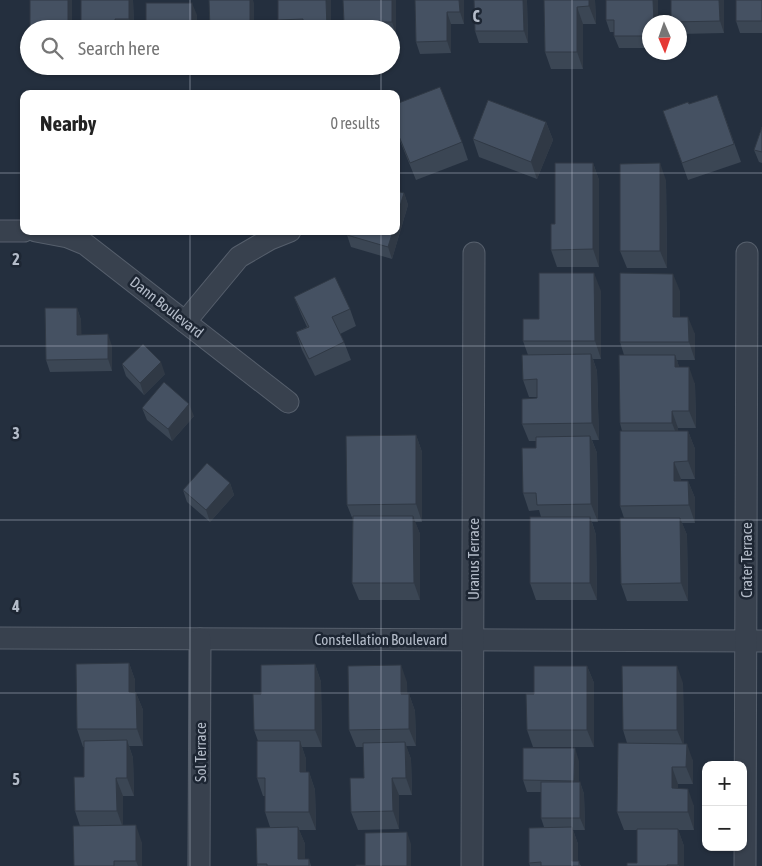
<!DOCTYPE html>
<html lang="en">
<head>
<meta charset="utf-8">
<style>
	:root { --surface:#fff; --page:#f6f6f6; --text:#222; --muted:#767676; --line:#e0e0e0 }
	body { margin:0; font-family:"Asap Condensed",sans-serif; background:var(--page); color:var(--text) }
	.controls { position:absolute; right:15px; bottom:15px; display:grid; overflow:hidden; border-radius:10px; box-shadow:0 1px 4px #0004 }
	.controls button { width:45px; height:45px; display:grid; place-items:center; padding:0; border:0; border-bottom:1px solid var(--line); background:var(--surface); color:var(--text); font:25px sans-serif }
	.compass { position:absolute; left:642px; top:15px; width:45px; height:45px; border-radius:50%; background:var(--surface); box-shadow:0 1px 4px #0004; rotate:178deg }
	.list { margin:0; padding:0; list-style:none }
	h2 { display:flex; justify-content:space-between; align-items:center; height:65px; margin:0; padding:0 20px; font-size:21px }
	h2 small { font-size:16px; font-weight:400; color:var(--muted) }
	.icon { flex:none; width:28px; height:28px; fill:none; stroke:currentColor; stroke-width:2; stroke-linecap:round; stroke-linejoin:round }
	.map { position:relative; flex:none; width:762px; height:866px; overflow:hidden }
	.search { position:absolute; background:var(--surface); box-shadow:0 1px 4px #0004; left:20px; top:20px; width:380px; height:55px; display:flex; align-items:center; gap:12px; box-sizing:border-box; padding:0 18px; border-radius:28px; color:var(--muted); font-size:19px }
	.panel { position:absolute; background:var(--surface); box-shadow:0 1px 4px #0004; left:20px; top:90px; width:380px; height:145px; border-radius:10px }
	.map>svg:first-child { display:block }
	.lines { fill:none; stroke-linecap:round; stroke-linejoin:round }
	.street-casing { stroke:#565f6c; stroke-width:23 }
	.street { stroke:#38414e; stroke-width:21 }
	.wall { fill:#3b4654 }
	.shaded-wall { fill:#303945 }
	.building { fill:#455162; stroke:#303945 }
	.grid { fill:none; stroke:#b4bcc9; stroke-width:1; stroke-opacity:0.55 }
	.labels { text-anchor:middle; dominant-baseline:central; stroke-width:5; stroke-linejoin:round; paint-order:stroke }
	.street-label { font-size:15px; fill:#b4bcc9; stroke:#1d2633 }
	.grid-label { font-size:16px; text-anchor:middle; font-weight:bold; fill:#b4bcc9; stroke:#1d2633; stroke-width:5; stroke-linejoin:round; paint-order:stroke }
</style>
</head>
<body>
<div class="map">
<svg width="762" height="866" viewBox="0 0 762 866">
	<rect width="100%" height="100%" fill="#242f3e"/>
	<g class="lines">
		<g class="street-casing">
			<g id="street">
				<path d="M 0,231 L 24,231"/>
				<path d="M 36,231 L 68,237 L 85,244 L 288,402"/>
				<path d="M 185,322 L 239,257 L 270,239 L 290,231"/>
				<path d="M 0,638 L 762,641"/>
				<path d="M 199,866 L 200,639"/>
				<path d="M 472,866 L 474,253"/>
				<path d="M 745,866 L 747,253"/>
			</g>
		</g>
		<use href="#street" class="street"/>
	</g>
	<g class="wall">
		<path d="M 133,0 L 134,29 L 81,29 Z"/>
		<path d="M 331,0 L 331,29 L 282,29 L 278,20 Z"/>
		<path d="M 343,0 L 396,0 L 396,34 L 391,34 L 391,29 L 346,29 L 344,22 Z"/>
		<path d="M 415,0 L 464,0 L 464,24 L 451,24 L 451,53 L 420,54 L 416,42 Z"/>
		<path d="M 544,0 L 595,0 L 596,24 L 583,24 L 583,69 L 551,69 L 545,52 Z"/>
		<path d="M 606,0 L 658,0 L 658,22 L 650,22 L 650,48 L 619,48 L 614,36 L 614,32 L 610,32 L 606,20 Z"/>
		<path d="M 671,0 L 724,0 L 724,33 L 680,34 L 680,22 L 671,22 Z"/>
		<path d="M 762,0 L 762,33 L 740,33 L 736,21 Z"/>
		<path d="M 527,1 L 528,43 L 479,43 L 475,31 Z"/>
		<path d="M 254,3 L 254,29 L 210,29 Z"/>
		<path d="M 32,66 L 59,66 L 59,73 L 34,73 Z"/>
		<path d="M 717,95 L 741,162 L 688,180 L 663,111 L 689,104 Z"/>
		<path d="M 396,104 L 462,142 L 468,160 L 416,180 L 396,131 Z"/>
		<path d="M 546,122 L 553,140 L 537,179 L 479,157 L 473,139 Z"/>
		<path d="M 762,127 L 762,163 L 759,162 L 754,150 Z"/>
		<path d="M 593,163 L 599,180 L 599,267 L 557,267 L 551,250 L 555,224 Z"/>
		<path d="M 666,180 L 667,268 L 627,268 L 620,251 Z"/>
		<path d="M 404,193 L 408,205 L 392,259 L 351,247 L 347,235 Z"/>
		<path d="M 601,291 L 601,359 L 593,359 L 597,371 L 599,440 L 592,440 L 597,453 L 598,522 L 592,522 L 596,535 L 597,600 L 536,600 L 530,583 L 541,517 L 539,510 L 529,511 L 523,493 L 536,448 L 536,441 L 529,441 L 522,424 L 537,398 L 537,397 L 529,397 L 523,380 L 528,355 L 523,341 L 539,319 Z"/>
		<path d="M 680,291 L 680,317 L 695,334 L 695,360 L 677,360 L 679,367 L 695,384 L 696,428 L 678,428 L 678,431 L 688,431 L 695,449 L 695,479 L 681,479 L 681,481 L 688,481 L 695,498 L 695,523 L 682,523 L 687,535 L 688,601 L 627,601 L 621,584 L 624,518 L 620,506 L 622,431 L 620,423 L 624,355 L 620,342 Z"/>
		<path d="M 294,297 L 350,309 L 356,326 L 340,334 L 344,342 L 351,360 L 315,376 L 302,350 L 296,332 L 307,327 L 301,314 Z"/>
		<path d="M 77,308 L 81,320 L 81,335 L 112,346 L 112,371 L 50,372 L 46,360 Z"/>
		<path d="M 122,364 L 165,374 L 144,395 L 126,376 Z"/>
		<path d="M 142,408 L 194,416 L 172,441 L 147,420 Z"/>
		<path d="M 416,435 L 422,452 L 422,522 L 415,522 L 420,534 L 420,600 L 359,600 L 352,583 L 353,520 L 347,505 Z"/>
		<path d="M 230,483 L 234,495 L 210,522 L 187,502 L 183,490 Z"/>
		<path d="M 129,663 L 135,680 L 135,692 L 136,693 L 143,710 L 143,746 L 129,746 L 133,758 L 134,796 L 123,796 L 123,826 L 142,843 L 142,866 L 74,866 L 80,826 L 75,811 L 84,777 L 84,747 L 83,747 L 77,729 Z"/>
		<path d="M 315,664 L 321,682 L 322,747 L 302,747 L 306,759 L 306,772 L 309,772 L 315,790 L 316,830 L 299,830 L 305,844 L 305,859 L 309,859 L 311,866 L 257,866 L 257,864 L 270,827 L 265,812 L 265,796 L 263,796 L 257,778 L 258,741 L 254,730 L 261,694 Z"/>
		<path d="M 587,666 L 594,683 L 594,747 L 533,747 L 527,730 L 534,694 Z"/>
		<path d="M 407,682 L 407,694 L 409,694 L 415,711 L 416,746 L 406,746 L 411,759 L 412,795 L 399,795 L 399,829 L 358,830 L 351,812 L 364,778 L 363,747 L 356,747 L 349,730 Z"/>
		<path d="M 683,683 L 684,744 L 693,761 L 693,784 L 678,784 L 678,789 L 694,806 L 694,830 L 678,830 L 684,846 L 684,866 L 627,866 L 637,863 L 637,830 L 624,830 L 617,812 L 627,743 L 623,730 Z"/>
		<path d="M 579,761 L 579,782 L 580,782 L 584,794 L 585,830 L 573,830 L 578,844 L 578,861 L 581,866 L 530,866 L 529,863 L 544,827 L 541,818 L 541,792 L 527,792 L 523,780 Z"/>
	</g>
	<g class="shaded-wall">
		<rect x="68" y="0" width="4" height="29"/>
		<path d="M 129,0 L 133,0 L 134,29 L 133,29 L 129,19 Z"/>
		<path d="M 250,0 L 253,0 L 254,3 L 254,29 L 252,29 L 250,22 Z"/>
		<path d="M 326,0 L 331,0 L 331,29 L 327,29 Z"/>
		<path d="M 392,0 L 396,0 L 396,34 L 392,22 Z"/>
		<path d="M 459,0 L 464,0 L 464,24 L 460,12 Z"/>
		<path d="M 523,0 L 527,0 L 527,1 L 528,43 L 524,31 Z"/>
		<path d="M 589,0 L 595,0 L 596,24 L 589,6 Z"/>
		<path d="M 653,0 L 658,0 L 658,22 L 654,22 Z"/>
		<path d="M 719,0 L 724,0 L 724,33 L 720,21 Z"/>
		<path d="M 192,3 L 197,15 L 197,29 L 192,29 Z"/>
		<path d="M 577,7 L 583,24 L 583,69 L 577,52 Z"/>
		<path d="M 447,12 L 451,24 L 451,53 L 447,41 Z"/>
		<path d="M 115,19 L 119,29 L 116,29 Z"/>
		<path d="M 56,66 L 59,66 L 59,73 Z"/>
		<path d="M 546,122 L 553,140 L 537,179 L 531,162 Z"/>
		<path d="M 593,163 L 599,180 L 599,267 L 593,249 Z"/>
		<path d="M 660,163 L 666,180 L 667,268 L 660,251 Z"/>
		<path d="M 404,193 L 408,205 L 392,259 L 388,247 L 393,231 L 396,231 L 396,219 Z"/>
		<path d="M 594,273 L 601,291 L 601,359 L 595,341 Z"/>
		<path d="M 673,274 L 680,291 L 680,334 L 673,317 Z"/>
		<path d="M 77,308 L 81,320 L 82,347 L 77,335 Z"/>
		<path d="M 688,317 L 695,334 L 695,360 L 689,342 Z"/>
		<path d="M 108,334 L 112,346 L 112,371 L 108,359 Z"/>
		<path d="M 591,354 L 597,371 L 599,440 L 592,423 Z"/>
		<path d="M 675,355 L 681,372 L 675,367 Z"/>
		<path d="M 161,362 L 165,374 L 144,395 L 140,383 Z"/>
		<path d="M 689,367 L 695,384 L 696,428 L 689,411 Z"/>
		<path d="M 189,404 L 194,416 L 172,441 L 168,429 Z"/>
		<path d="M 672,411 L 678,428 L 679,441 L 672,423 Z"/>
		<path d="M 688,431 L 695,449 L 695,479 L 688,461 Z"/>
		<path d="M 416,435 L 422,452 L 422,522 L 416,504 Z"/>
		<path d="M 590,436 L 597,453 L 598,522 L 591,504 Z"/>
		<path d="M 674,462 L 681,479 L 681,498 L 674,481 Z"/>
		<path d="M 688,481 L 695,498 L 695,523 L 689,505 Z"/>
		<path d="M 230,483 L 234,495 L 210,522 L 206,510 Z"/>
		<path d="M 413,516 L 420,534 L 420,600 L 414,583 Z"/>
		<path d="M 590,517 L 596,535 L 597,600 L 590,583 Z"/>
		<path d="M 680,518 L 687,535 L 688,601 L 681,583 Z"/>
		<path d="M 129,663 L 135,680 L 135,710 L 129,692 Z"/>
		<path d="M 315,664 L 321,682 L 322,747 L 315,730 Z"/>
		<path d="M 401,665 L 407,682 L 408,711 L 401,694 Z"/>
		<path d="M 587,666 L 594,683 L 594,747 L 587,730 Z"/>
		<path d="M 677,666 L 683,683 L 684,747 L 677,730 Z"/>
		<path d="M 136,693 L 143,710 L 143,746 L 137,729 Z"/>
		<path d="M 409,694 L 415,711 L 416,746 L 409,729 Z"/>
		<path d="M 127,740 L 133,758 L 134,796 L 127,778 Z"/>
		<path d="M 300,741 L 306,759 L 306,790 L 300,772 Z"/>
		<path d="M 405,742 L 411,759 L 412,795 L 406,778 Z"/>
		<path d="M 687,744 L 693,761 L 693,784 L 686,767 Z"/>
		<path d="M 575,748 L 579,761 L 579,793 L 574,781 Z"/>
		<path d="M 672,767 L 678,784 L 678,806 L 672,788 Z"/>
		<path d="M 309,772 L 315,790 L 316,830 L 309,812 Z"/>
		<path d="M 116,778 L 123,796 L 123,828 L 117,811 Z"/>
		<path d="M 392,778 L 399,795 L 399,829 L 393,811 Z"/>
		<path d="M 580,782 L 584,794 L 585,830 L 580,818 Z"/>
		<path d="M 688,789 L 694,806 L 694,830 L 688,812 Z"/>
		<path d="M 136,825 L 142,843 L 142,866 L 138,866 L 136,861 Z"/>
		<path d="M 298,827 L 305,844 L 305,866 L 298,859 Z"/>
		<path d="M 572,827 L 578,844 L 578,866 L 572,861 Z"/>
		<path d="M 678,829 L 684,846 L 684,866 L 679,866 L 678,865 Z"/>
		<path d="M 407,832 L 411,844 L 411,866 L 407,866 Z"/>
	</g>
	<g class="building">
		<rect x="30" y="0" width="38" height="29"/>
		<path d="M 81,0 L 129,0 L 129,19 L 115,19 L 116,29 L 81,29 Z"/>
		<path d="M 209,0 L 250,0 L 250,22 L 234,22 L 234,29 L 210,29 Z"/>
		<path d="M 278,0 L 326,0 L 327,29 L 303,29 L 303,19 L 278,20 Z"/>
		<path d="M 343,0 L 392,0 L 392,22 L 344,22 Z"/>
		<path d="M 415,0 L 459,0 L 460,12 L 447,12 L 447,41 L 416,42 Z"/>
		<path d="M 474,0 L 523,0 L 524,31 L 475,31 Z"/>
		<path d="M 544,0 L 589,0 L 589,6 L 577,7 L 577,52 L 545,52 Z"/>
		<path d="M 606,0 L 653,0 L 654,22 L 650,22 L 650,36 L 614,36 L 614,20 L 606,20 Z"/>
		<path d="M 671,0 L 719,0 L 720,21 L 671,22 Z"/>
		<rect x="736" y="0" width="26" height="21"/>
		<rect x="146" y="3" width="46" height="26"/>
		<path d="M 440,87 L 462,142 L 410,163 L 396,129 L 396,104 Z"/>
		<path d="M 717,95 L 734,144 L 682,163 L 663,111 L 688,102 L 689,104 Z"/>
		<path d="M 488,100 L 546,122 L 531,162 L 473,139 Z"/>
		<path d="M 762,127 L 762,152 L 754,150 Z"/>
		<path d="M 555,163 L 593,163 L 593,249 L 551,250 L 551,224 L 555,224 Z"/>
		<path d="M 660,163 L 660,251 L 620,251 L 620,164 Z"/>
		<path d="M 396,191 L 404,193 L 396,219 Z"/>
		<path d="M 348,231 L 393,231 L 388,247 L 347,235 Z"/>
		<path d="M 539,273 L 594,273 L 595,341 L 523,341 L 523,319 L 539,319 Z"/>
		<path d="M 620,273 L 673,274 L 673,317 L 688,317 L 689,342 L 620,342 Z"/>
		<path d="M 335,277 L 350,309 L 332,317 L 344,342 L 309,359 L 296,332 L 309,327 L 294,297 Z"/>
		<path d="M 45,308 L 77,308 L 77,335 L 108,334 L 108,359 L 46,360 Z"/>
		<path d="M 143,344 L 161,362 L 140,383 L 122,364 Z"/>
		<path d="M 591,354 L 592,423 L 522,424 L 522,399 L 537,398 L 537,379 L 523,380 L 522,355 Z"/>
		<path d="M 619,355 L 675,355 L 675,367 L 689,367 L 689,411 L 672,411 L 672,423 L 620,423 Z"/>
		<path d="M 164,382 L 189,404 L 168,429 L 142,408 Z"/>
		<path d="M 620,431 L 688,431 L 688,461 L 674,462 L 674,481 L 688,481 L 689,505 L 620,506 Z"/>
		<path d="M 416,435 L 416,504 L 347,505 L 346,436 Z"/>
		<path d="M 590,436 L 591,504 L 537,505 L 536,493 L 523,493 L 522,448 L 536,448 L 536,437 Z"/>
		<path d="M 207,463 L 230,483 L 206,510 L 183,490 Z"/>
		<path d="M 353,516 L 413,516 L 414,583 L 352,583 Z"/>
		<rect x="530" y="517" width="60" height="66"/>
		<path d="M 620,518 L 680,518 L 681,583 L 621,584 Z"/>
		<path d="M 129,663 L 129,692 L 136,693 L 137,729 L 77,729 L 76,664 Z"/>
		<path d="M 315,664 L 315,730 L 254,730 L 253,694 L 261,694 L 261,665 Z"/>
		<path d="M 401,665 L 401,694 L 409,694 L 409,729 L 349,730 L 348,666 Z"/>
		<path d="M 534,666 L 587,666 L 587,730 L 527,730 L 526,694 L 534,694 Z"/>
		<path d="M 622,666 L 677,666 L 677,730 L 623,730 Z"/>
		<path d="M 127,740 L 127,778 L 116,778 L 117,811 L 75,811 L 74,777 L 84,777 L 84,741 Z"/>
		<path d="M 257,741 L 300,741 L 300,772 L 309,772 L 309,812 L 265,812 L 265,778 L 257,778 Z"/>
		<path d="M 405,742 L 406,778 L 392,778 L 393,811 L 351,812 L 350,778 L 364,778 L 363,743 Z"/>
		<path d="M 618,743 L 687,744 L 686,767 L 672,767 L 672,788 L 688,789 L 688,812 L 617,812 Z"/>
		<path d="M 523,748 L 575,748 L 574,781 L 523,780 Z"/>
		<rect x="541" y="782" width="39" height="36"/>
		<path d="M 136,825 L 136,861 L 114,861 L 114,866 L 74,866 L 73,826 Z"/>
		<path d="M 298,827 L 298,859 L 309,859 L 309,866 L 267,866 L 267,864 L 257,864 L 256,828 Z"/>
		<path d="M 572,827 L 572,861 L 579,861 L 579,866 L 541,866 L 541,862 L 529,863 L 529,828 Z"/>
		<path d="M 637,829 L 678,829 L 678,865 L 667,865 L 667,866 L 627,866 L 627,863 L 637,863 Z"/>
		<path d="M 407,832 L 407,866 L 356,866 L 356,865 L 365,865 L 365,833 Z"/>
	</g>
	<path class="grid" d="M 190,0 L 190,29M 381,0 L 381,29M 572,0 L 572,866M 190,66 L 190,94M 381,66 L 381,94M 0,173 L 24,173M 396,173 L 762,173M 190,231 L 190,866M 381,231 L 381,866M 0,346 L 762,346M 0,520 L 762,520M 0,693 L 762,693"/>
	<g class="labels">
		<g class="street-label">
			<text transform="translate(167 307) rotate(38)">Dann Boulevard</text>
			<text transform="translate(473 559) rotate(-90)">Uranus Terrace</text>
			<text transform="translate(746 560) rotate(-90)">Crater Terrace</text>
			<text x="381" y="639">Constellation Boulevard</text>
			<text transform="translate(200 752) rotate(-90)">Sol Terrace</text>
		</g>
	</g>
	<g class="grid-label">
		<text x="476" y="22">C</text>
		<text x="16" y="265">2</text>
		<text x="16" y="439">3</text>
		<text x="16" y="612">4</text>
		<text x="16" y="785">5</text>
	</g>
</svg>
<div class="controls">
<button>+</button>
<button>−</button>
</div>
<svg class="compass" viewBox="-18 -18 36 36"><path d="M0-13l5 13h-10z" fill="#e53935"/><path d="M0 13l5-13h-10z" fill="#767676"/></svg>
<div class="search"><svg class="icon" aria-label="search" viewBox="0 0 24 24"><circle cx="10" cy="10" r="6"/><path d="M15 15l6 6"/></svg>Search here</div>
<section class="panel">
<h2>Nearby<small>0 results</small></h2>
<ul class="list">
</ul>
</section>
</div>
</body>
</html>
